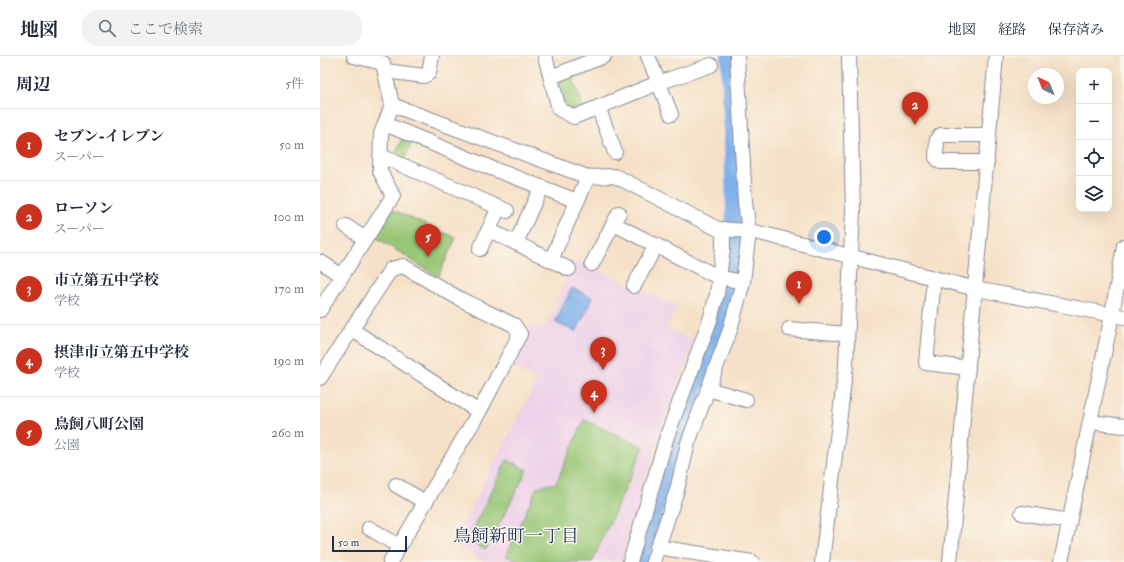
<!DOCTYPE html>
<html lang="ja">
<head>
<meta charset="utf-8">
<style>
	:root { --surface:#fff; --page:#f2f2f3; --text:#1f2937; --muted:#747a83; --line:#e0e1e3; --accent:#c8321e }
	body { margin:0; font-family:"IM FELL Double Pica","Noto Serif JP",serif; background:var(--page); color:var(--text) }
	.controls { position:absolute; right:12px; top:12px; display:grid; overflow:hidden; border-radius:8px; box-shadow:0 4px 16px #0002 }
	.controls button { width:36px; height:36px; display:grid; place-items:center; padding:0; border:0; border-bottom:1px solid var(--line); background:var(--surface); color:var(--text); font:20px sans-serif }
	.compass { position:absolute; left:708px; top:12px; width:36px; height:36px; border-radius:50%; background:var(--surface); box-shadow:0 4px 16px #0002; rotate:317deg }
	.scale { position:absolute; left:12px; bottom:10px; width:75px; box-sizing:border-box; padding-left:4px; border:2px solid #1b2f5e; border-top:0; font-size:11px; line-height:14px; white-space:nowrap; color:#1b2f5e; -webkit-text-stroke:3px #fbf7ec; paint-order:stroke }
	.you { position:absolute; left:504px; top:181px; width:14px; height:14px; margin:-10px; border:3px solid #fff; border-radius:50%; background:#1a73e8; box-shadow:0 0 0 6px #1a73e833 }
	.badge { display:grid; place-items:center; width:26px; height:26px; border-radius:50%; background:var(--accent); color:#fff; font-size:13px; font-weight:700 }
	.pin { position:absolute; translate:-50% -33px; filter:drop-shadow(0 1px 2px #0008) }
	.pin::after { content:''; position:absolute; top:21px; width:14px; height:12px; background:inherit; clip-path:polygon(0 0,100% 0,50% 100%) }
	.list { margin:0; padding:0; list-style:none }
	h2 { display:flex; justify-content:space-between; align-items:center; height:52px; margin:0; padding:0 16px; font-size:17px }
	h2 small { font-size:13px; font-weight:400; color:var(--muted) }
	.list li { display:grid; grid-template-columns:26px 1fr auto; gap:12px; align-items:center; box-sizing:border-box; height:72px; padding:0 16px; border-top:1px solid var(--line) }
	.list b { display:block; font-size:15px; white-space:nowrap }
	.list p { margin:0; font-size:13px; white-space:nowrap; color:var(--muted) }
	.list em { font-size:13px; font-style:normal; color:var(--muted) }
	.icon { flex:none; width:22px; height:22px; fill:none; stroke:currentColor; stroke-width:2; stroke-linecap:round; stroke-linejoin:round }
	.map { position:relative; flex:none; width:804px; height:506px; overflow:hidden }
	header { display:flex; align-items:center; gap:24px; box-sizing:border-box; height:56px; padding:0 20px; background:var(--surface); border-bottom:1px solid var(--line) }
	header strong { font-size:19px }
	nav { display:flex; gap:22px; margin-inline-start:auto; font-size:14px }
	.search { width:280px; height:36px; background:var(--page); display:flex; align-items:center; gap:10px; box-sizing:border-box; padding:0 14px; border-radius:16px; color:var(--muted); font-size:15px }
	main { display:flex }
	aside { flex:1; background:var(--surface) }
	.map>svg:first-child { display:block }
	.built { fill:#eed0e8 }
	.green { fill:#97c674; stroke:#597a69 }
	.water { fill:#7fb1eb; stroke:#4d70a4 }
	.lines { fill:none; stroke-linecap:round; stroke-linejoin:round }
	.river { stroke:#7fb1eb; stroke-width:18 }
	.minor-casing { stroke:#888893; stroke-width:16 }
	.minor { stroke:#fff; stroke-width:14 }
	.labels { text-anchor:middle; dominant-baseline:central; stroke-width:3; stroke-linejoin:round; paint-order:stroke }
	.neighbourhood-label { font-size:18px; fill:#1b2f5e; stroke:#fbf7ec }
</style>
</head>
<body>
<header>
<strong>地図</strong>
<div class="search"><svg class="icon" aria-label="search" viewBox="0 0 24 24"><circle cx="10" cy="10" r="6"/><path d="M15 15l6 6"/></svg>ここで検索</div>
<nav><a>地図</a><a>経路</a><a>保存済み</a></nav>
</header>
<main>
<aside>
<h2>周辺<small>5件</small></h2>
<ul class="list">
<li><span class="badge">1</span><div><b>セブン-イレブン</b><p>スーパー</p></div><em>50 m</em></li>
<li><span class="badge">2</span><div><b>ローソン</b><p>スーパー</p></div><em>100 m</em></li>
<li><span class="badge">3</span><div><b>市立第五中学校</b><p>学校</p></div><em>170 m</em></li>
<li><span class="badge">4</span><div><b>摂津市立第五中学校</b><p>学校</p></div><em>190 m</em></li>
<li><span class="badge">5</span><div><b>鳥飼八町公園</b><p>公園</p></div><em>260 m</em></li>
</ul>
</aside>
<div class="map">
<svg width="804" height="506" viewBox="0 0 804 506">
	<rect width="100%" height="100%" fill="#fbf7ec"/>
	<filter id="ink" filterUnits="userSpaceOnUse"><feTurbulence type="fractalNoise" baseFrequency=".025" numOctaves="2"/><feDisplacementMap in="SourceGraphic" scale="8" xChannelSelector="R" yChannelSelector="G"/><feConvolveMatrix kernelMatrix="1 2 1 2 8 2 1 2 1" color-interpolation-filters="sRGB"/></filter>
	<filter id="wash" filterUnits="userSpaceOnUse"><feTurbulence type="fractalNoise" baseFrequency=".012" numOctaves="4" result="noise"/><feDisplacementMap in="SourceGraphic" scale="16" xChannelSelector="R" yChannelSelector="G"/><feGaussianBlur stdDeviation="0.9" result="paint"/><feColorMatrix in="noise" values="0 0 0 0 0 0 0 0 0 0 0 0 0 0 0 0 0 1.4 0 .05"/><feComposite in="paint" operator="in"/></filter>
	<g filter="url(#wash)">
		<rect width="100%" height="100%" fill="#f6e1c8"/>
		<path class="built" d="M 256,204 L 358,250 L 346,273 L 374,284 L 336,390 L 305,497 L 302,506 L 165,506 L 133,487 L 217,324 L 190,310 L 211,270 L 224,274 Z"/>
		<g class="green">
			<path d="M 251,17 L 265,54 L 258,57 L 244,51 L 238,28 L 240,21 Z"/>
			<path d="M 83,80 L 93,84 L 83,107 L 73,103 Z"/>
			<path d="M 71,153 L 136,182 L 118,221 L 54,180 Z"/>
			<path d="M 264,364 L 324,391 L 272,506 L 200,506 L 186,500 L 217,431 L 236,427 Z"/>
			<path d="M 187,404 L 207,414 L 166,494 L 147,484 Z"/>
		</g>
		<path class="water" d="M 252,232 L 273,242 L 256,276 L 235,266 Z"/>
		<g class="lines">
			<path class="river" d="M 319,506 L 360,371 L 396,273 L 408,232 L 413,186 L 415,154 L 410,0"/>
		</g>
	</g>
	<g filter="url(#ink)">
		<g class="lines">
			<g class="minor-casing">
				<g id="minor">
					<path d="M 225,0 L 239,53 L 254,61 L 338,27 L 391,9"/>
					<path d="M 328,0 L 351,58"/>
					<path d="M 65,15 L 104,20 L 109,17 L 112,0"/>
					<path d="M 231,21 L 284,0"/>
					<path d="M 72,49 L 268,121 L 294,120 L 303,124 L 398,173 L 429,175 L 448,179 L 656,233 L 804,261"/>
					<path d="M 278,51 L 295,96"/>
					<path d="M 65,68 L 171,112 L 257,145"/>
					<path d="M 61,100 L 187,155"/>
					<path d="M 667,106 L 620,106 L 616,101 L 617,83 L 621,79 L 669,79"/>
					<path d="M 294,168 L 398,221 L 423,226"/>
					<path d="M 26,170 L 45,183"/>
					<path d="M 169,174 L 249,213"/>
					<path d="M 196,187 L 221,131"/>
					<path d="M 160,193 L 179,151"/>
					<path d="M 231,204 L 268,121"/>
					<path d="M 1,206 L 22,220"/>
					<path d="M 272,208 L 299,157"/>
					<path d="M 614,222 L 606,307 L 648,312"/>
					<path d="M 314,230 L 336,189"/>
					<path d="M 0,254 L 73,140 L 60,115 L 61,78 L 72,49 L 63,7 L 34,0"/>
					<path d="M 31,273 L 159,356"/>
					<path d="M 469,273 L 527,278"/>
					<path d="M 0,322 L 71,213 L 83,210 L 140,243 L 194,269 L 200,278 L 159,356 L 70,506"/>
					<path d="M 388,333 L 426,344"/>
					<path d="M 770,366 L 804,370"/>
					<path d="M 76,429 L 105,446"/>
					<path d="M 702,457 L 749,465"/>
					<path d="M 49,472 L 79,490"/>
					<path d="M 337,491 L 432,506"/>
					<path d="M 310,506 L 347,380 L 390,264 L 397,238 L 403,191 L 403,173"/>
					<path d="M 333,506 L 357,434 L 368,387 L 410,274 L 423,226 L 429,175 L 425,146 L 417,0"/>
					<path d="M 502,506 L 526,309 L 533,155 L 529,0"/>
					<path d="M 630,506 L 676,0"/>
					<path d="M 741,506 L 792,259 L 804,190"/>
				</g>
			</g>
			<use href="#minor" class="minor"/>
		</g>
	</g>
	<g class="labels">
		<g class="neighbourhood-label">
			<text x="196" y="480">鳥飼新町一丁目</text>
		</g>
	</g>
</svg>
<div class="controls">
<button>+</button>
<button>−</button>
<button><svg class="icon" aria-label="locate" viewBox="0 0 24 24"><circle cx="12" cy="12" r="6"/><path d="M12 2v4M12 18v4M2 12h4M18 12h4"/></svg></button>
<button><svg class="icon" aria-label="layers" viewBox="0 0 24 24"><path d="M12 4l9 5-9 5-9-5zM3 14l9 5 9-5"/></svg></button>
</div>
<svg class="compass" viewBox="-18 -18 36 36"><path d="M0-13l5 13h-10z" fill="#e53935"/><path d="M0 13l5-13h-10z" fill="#747a83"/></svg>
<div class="scale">50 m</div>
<div class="you"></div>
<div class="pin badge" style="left:479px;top:248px">1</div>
<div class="pin badge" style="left:595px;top:69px">2</div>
<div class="pin badge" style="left:283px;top:314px">3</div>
<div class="pin badge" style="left:274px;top:357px">4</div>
<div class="pin badge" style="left:108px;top:201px">5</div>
</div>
</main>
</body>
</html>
